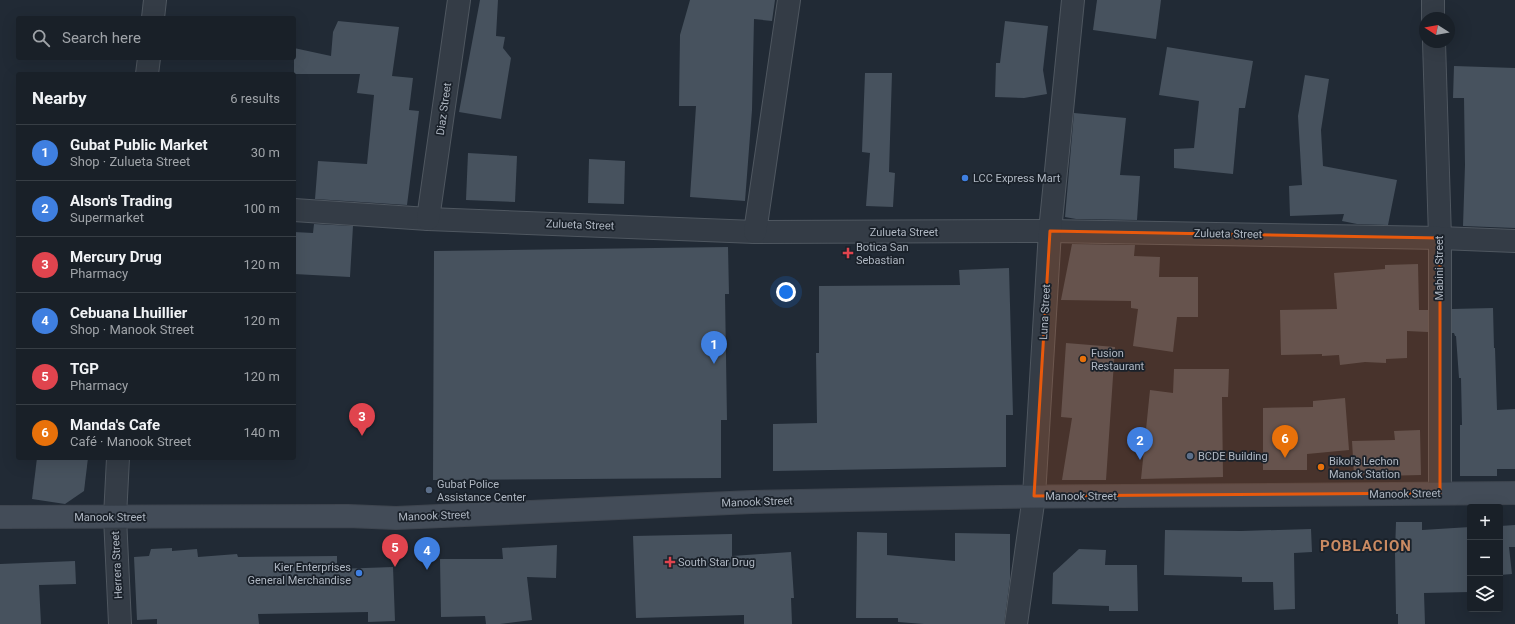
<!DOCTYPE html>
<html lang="en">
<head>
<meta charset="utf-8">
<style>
	:root { --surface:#192028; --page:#222830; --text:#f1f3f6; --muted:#9fa3a8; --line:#373e45; --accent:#0b8043 }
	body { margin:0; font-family:Roboto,sans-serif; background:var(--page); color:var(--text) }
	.controls { position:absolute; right:12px; bottom:12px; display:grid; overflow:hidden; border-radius:4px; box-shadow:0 4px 16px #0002 }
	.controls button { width:36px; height:36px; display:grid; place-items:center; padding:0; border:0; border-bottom:1px solid var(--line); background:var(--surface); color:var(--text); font:20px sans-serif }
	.compass { position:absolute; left:1419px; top:12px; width:36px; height:36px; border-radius:50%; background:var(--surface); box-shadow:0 4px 16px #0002; rotate:281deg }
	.you { position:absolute; left:786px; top:292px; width:14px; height:14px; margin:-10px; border:3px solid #fff; border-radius:50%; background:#1a73e8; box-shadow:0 0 0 6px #1a73e833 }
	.badge { display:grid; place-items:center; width:26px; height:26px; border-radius:50%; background:var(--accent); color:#fff; font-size:13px; font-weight:700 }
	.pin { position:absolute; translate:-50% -33px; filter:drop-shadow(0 1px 2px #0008) }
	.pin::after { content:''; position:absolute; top:21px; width:14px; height:12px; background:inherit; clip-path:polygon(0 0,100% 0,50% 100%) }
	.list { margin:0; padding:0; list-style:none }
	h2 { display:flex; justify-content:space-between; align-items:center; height:52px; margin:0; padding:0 16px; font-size:17px }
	h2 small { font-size:13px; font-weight:400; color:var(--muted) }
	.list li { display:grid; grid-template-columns:26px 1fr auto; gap:12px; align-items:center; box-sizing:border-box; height:56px; padding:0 16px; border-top:1px solid var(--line) }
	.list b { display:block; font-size:15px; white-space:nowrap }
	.list p { margin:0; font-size:13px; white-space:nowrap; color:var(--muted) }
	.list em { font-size:13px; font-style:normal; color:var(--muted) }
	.icon { flex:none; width:22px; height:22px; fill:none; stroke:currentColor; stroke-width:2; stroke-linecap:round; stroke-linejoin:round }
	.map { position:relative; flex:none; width:1515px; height:624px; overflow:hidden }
	.search { position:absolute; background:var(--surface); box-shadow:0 4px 16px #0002; left:16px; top:16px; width:280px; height:44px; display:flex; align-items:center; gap:10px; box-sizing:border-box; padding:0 14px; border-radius:4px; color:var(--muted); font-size:15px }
	.panel { position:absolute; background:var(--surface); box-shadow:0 4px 16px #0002; left:16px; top:72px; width:280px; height:388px; border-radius:4px }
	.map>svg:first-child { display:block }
	.building { fill:#47525e }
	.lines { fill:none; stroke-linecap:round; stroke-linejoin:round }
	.street-casing { stroke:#4f5760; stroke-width:24 }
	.secondary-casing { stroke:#3e454f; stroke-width:24 }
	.street { stroke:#343c46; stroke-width:22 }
	.secondary { stroke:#434c58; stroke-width:22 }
	.marked { fill:#e8590c; fill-opacity:0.2; stroke:#e8590c; stroke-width:3; stroke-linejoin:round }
	.shop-dot { fill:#3f7fe0; stroke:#1a212a; stroke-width:1.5 }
	.health-dot { fill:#e0444e; stroke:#1a212a; stroke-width:1.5 }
	.food-dot { fill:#e8710a; stroke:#1a212a; stroke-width:1.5 }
	.service-dot { fill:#5c6f8a; stroke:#1a212a; stroke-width:1.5 }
	.labels { text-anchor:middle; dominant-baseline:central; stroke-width:3.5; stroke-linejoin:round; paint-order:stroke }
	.street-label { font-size:11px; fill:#afb7c2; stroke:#1a212a }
	.poi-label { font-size:11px; fill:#afb7c2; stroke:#1a212a; text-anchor:start }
	.district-label { font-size:15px; font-weight:bold; letter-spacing:1px; fill:#ca8a62; stroke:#1a212a }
</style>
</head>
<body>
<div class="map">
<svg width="1515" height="624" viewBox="0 0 1515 624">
	<rect width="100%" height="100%" fill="#212a35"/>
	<g class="building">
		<path d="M 480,0 L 498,0 L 496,36 L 505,37 L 503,48 L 511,58 L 501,119 L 459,112 Z"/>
		<path d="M 690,0 L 775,0 L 772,21 L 754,19 L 752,110 L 745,201 L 690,197 L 696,106 L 679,106 L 680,35 Z"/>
		<path d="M 1097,0 L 1161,0 L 1156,39 L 1093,30 Z"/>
		<path d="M 338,21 L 399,27 L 392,76 L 413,78 L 409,110 L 419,111 L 407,205 L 315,199 L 318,161 L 367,164 L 374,95 L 357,93 L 360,74 L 294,74 L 294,48 L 331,56 L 333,32 Z"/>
		<path d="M 1005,21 L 1048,26 L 1043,70 L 1047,94 L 1024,98 L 995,97 L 996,63 L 1000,63 Z"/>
		<path d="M 1167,47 L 1253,61 L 1245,108 L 1239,108 L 1233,174 L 1174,168 L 1174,149 L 1194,148 L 1199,101 L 1159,95 Z"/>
		<path d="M 1454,66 L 1515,68 L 1515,228 L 1463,226 L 1465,165 L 1464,98 L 1453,98 Z"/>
		<path d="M 865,73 L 892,73 L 889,172 L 895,173 L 893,207 L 866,206 L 870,153 L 862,152 Z"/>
		<path d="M 1305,75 L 1329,79 L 1321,130 L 1323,166 L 1397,180 L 1388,225 L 1357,224 L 1342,221 L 1344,214 L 1290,216 L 1289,186 L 1302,185 L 1298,116 Z"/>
		<path d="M 1074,113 L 1126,118 L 1120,175 L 1140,176 L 1137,220 L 1076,219 L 1065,217 Z"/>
		<path d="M 468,153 L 517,156 L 515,202 L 466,200 Z"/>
		<path d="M 589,159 L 625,161 L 624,204 L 588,203 Z"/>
		<path d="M 314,224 L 353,226 L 350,277 L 294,274 L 294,232 L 313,233 Z"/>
		<path d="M 1072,244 L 1135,245 L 1134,256 L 1160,257 L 1159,277 L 1198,277 L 1198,317 L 1177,317 L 1173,352 L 1133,346 L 1138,309 L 1131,308 L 1131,301 L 1061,300 Z"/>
		<path d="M 728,247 L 729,294 L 725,294 L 727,420 L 721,420 L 721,478 L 433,480 L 434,251 Z"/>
		<path d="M 1418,264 L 1419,310 L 1428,310 L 1428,332 L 1407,331 L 1407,358 L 1386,359 L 1386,363 L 1365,362 L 1340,365 L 1339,355 L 1322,356 L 1322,354 L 1281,355 L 1280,310 L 1337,309 L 1334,273 L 1385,269 L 1385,265 Z"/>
		<path d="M 1009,268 L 1013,415 L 1006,415 L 1006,467 L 773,471 L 773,424 L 817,423 L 816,353 L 819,353 L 819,286 L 960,285 L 959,270 Z"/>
		<path d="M 1493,308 L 1494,348 L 1495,348 L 1497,410 L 1515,409 L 1515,469 L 1497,469 L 1497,476 L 1460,476 L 1460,425 L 1462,425 L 1461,378 L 1459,378 L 1456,336 L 1455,336 L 1454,333 L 1452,333 L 1452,309 Z"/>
		<path d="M 1066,343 L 1115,347 L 1106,480 L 1062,480 L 1072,418 L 1061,417 Z"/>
		<path d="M 1174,369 L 1229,369 L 1228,397 L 1222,397 L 1223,477 L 1141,479 L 1150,390 L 1173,393 Z"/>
		<path d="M 1345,398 L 1349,450 L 1307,454 L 1307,470 L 1263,470 L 1263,408 L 1313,407 L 1313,401 Z"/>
		<path d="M 1420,430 L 1421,475 L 1381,476 L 1381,473 L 1354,475 L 1352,441 L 1395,440 L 1394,431 Z"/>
		<path d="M 37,458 L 88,458 L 84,491 L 65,504 L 32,499 Z"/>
		<path d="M 1396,522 L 1422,522 L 1422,530 L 1470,527 L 1470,592 L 1424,593 L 1425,624 L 1398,624 L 1398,614 L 1396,614 L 1395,552 Z"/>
		<path d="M 1515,525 L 1515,547 L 1509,547 L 1512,574 L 1500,575 L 1500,526 Z"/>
		<path d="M 1311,529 L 1312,552 L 1294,553 L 1295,609 L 1274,610 L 1273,582 L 1242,582 L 1242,577 L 1164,575 L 1165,530 L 1241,531 Z"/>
		<path d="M 857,532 L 887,533 L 887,555 L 955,561 L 955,533 L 1010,534 L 1010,579 L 1004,624 L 924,624 L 898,622 L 898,618 L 856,618 Z"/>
		<path d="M 732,534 L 732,556 L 791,552 L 794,598 L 791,598 L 792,624 L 744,624 L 744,615 L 636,618 L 633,536 Z"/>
		<path d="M 557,545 L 556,578 L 527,577 L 532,620 L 500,624 L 486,624 L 485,616 L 441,617 L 440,559 L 503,559 L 502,548 Z"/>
		<path d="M 172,548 L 172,551 L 197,549 L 198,557 L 237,554 L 238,557 L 337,556 L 337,569 L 393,567 L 395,621 L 368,622 L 368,612 L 258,614 L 259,624 L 157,624 L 157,619 L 137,620 L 134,557 L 149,556 L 151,549 Z"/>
		<path d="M 1079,549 L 1106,550 L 1105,565 L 1137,565 L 1138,611 L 1109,611 L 1109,606 L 1052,604 L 1053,573 Z"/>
		<path d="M 75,561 L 76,584 L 39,585 L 41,624 L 0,624 L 0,564 Z"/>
	</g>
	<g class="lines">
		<g class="street-casing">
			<g id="street">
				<path d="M 1433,0 L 1433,18"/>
				<path d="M 153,18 L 155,0"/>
				<path d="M 1434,42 L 1440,238 L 1440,493"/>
				<path d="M 147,74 L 149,58"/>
				<path d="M 294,210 L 428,219 L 755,232 L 1050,231 L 1440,238 L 1515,241"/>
				<path d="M 428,219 L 459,0"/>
				<path d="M 755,232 L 789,0"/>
				<path d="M 118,458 L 115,517 L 120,624"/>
				<path d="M 1016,624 L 1034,496 L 1050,231 L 1073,0"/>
			</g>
		</g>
		<g class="secondary-casing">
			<path id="secondary" d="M 0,517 L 348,516 L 396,518 L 752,502 L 999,497 L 1515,493"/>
		</g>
		<use href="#street" class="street"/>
		<use href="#secondary" class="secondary"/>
	</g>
	<path class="marked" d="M 1050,231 L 1440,238 L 1440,493 L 1034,496 Z"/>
	<g class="shop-dot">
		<circle cx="965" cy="178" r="4"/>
		<circle cx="359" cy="573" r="4"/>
	</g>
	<g class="health-dot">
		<path d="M846 247h4v4h4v4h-4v4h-4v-4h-4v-4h4z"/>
		<path d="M668 556h4v4h4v4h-4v4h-4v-4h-4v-4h4z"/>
	</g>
	<g class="food-dot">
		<circle cx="1083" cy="359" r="4"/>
		<circle cx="1321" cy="467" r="4"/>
	</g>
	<g class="service-dot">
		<circle cx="1190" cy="456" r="4"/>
		<circle cx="429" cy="490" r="4"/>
	</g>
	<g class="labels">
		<g class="street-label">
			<text transform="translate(444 109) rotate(-82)">Diaz Street</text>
			<text transform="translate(580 225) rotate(2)">Zulueta Street</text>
			<text x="904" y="232">Zulueta Street</text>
			<text transform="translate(1228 234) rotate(1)">Zulueta Street</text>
			<text transform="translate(1439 268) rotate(-90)">Mabini Street</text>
			<text transform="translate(1045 312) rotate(-87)">Luna Street</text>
			<text transform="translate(1405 494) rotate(-1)">Manook Street</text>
			<text x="1081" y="496">Manook Street</text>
			<text transform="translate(757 502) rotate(-2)">Manook Street</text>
			<text transform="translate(434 516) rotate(-2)">Manook Street</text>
			<text x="110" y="517">Manook Street</text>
			<text transform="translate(117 565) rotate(-93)">Herrera Street</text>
		</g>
		<g class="poi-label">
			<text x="973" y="178">LCC Express Mart</text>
			<text x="856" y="247">Botica San<tspan x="856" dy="13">Sebastian</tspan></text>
			<text x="1091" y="353">Fusion<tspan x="1091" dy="13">Restaurant</tspan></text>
			<text x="1198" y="456">BCDE Building</text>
			<text x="1329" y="461">Bikol's Lechon<tspan x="1329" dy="13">Manok Station</tspan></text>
			<text x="437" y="484">Gubat Police<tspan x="437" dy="13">Assistance Center</tspan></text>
			<text x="678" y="562">South Star Drug</text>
			<text x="351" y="567" text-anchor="end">Kier Enterprises<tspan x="351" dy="13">General Merchandise</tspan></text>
		</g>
		<g class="district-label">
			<text x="1366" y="546">POBLACION</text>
		</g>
	</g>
</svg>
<div class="controls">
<button>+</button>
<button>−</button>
<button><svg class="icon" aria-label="layers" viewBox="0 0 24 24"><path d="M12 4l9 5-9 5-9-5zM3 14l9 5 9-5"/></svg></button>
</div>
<svg class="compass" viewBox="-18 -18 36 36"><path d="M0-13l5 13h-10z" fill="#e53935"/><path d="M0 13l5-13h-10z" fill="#9fa3a8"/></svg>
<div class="you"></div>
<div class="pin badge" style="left:714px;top:364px;background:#3f7fe0">1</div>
<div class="pin badge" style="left:1140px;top:460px;background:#3f7fe0">2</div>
<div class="pin badge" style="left:362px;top:436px;background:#e0444e">3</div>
<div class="pin badge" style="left:427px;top:570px;background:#3f7fe0">4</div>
<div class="pin badge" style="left:395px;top:567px;background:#e0444e">5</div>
<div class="pin badge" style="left:1285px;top:458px;background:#e8710a">6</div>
<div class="search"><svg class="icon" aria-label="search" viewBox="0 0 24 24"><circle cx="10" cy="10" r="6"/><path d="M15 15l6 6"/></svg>Search here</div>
<section class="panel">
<h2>Nearby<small>6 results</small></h2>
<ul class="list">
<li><span class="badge" style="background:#3f7fe0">1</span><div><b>Gubat Public Market</b><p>Shop · Zulueta Street</p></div><em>30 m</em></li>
<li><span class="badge" style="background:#3f7fe0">2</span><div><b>Alson's Trading</b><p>Supermarket</p></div><em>100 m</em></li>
<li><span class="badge" style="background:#e0444e">3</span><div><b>Mercury Drug</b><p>Pharmacy</p></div><em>120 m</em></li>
<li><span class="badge" style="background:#3f7fe0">4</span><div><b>Cebuana Lhuillier</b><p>Shop · Manook Street</p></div><em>120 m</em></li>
<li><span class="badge" style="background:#e0444e">5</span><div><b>TGP</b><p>Pharmacy</p></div><em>120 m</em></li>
<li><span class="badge" style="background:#e8710a">6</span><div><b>Manda's Cafe</b><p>Café · Manook Street</p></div><em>140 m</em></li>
</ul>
</section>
</div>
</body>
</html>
